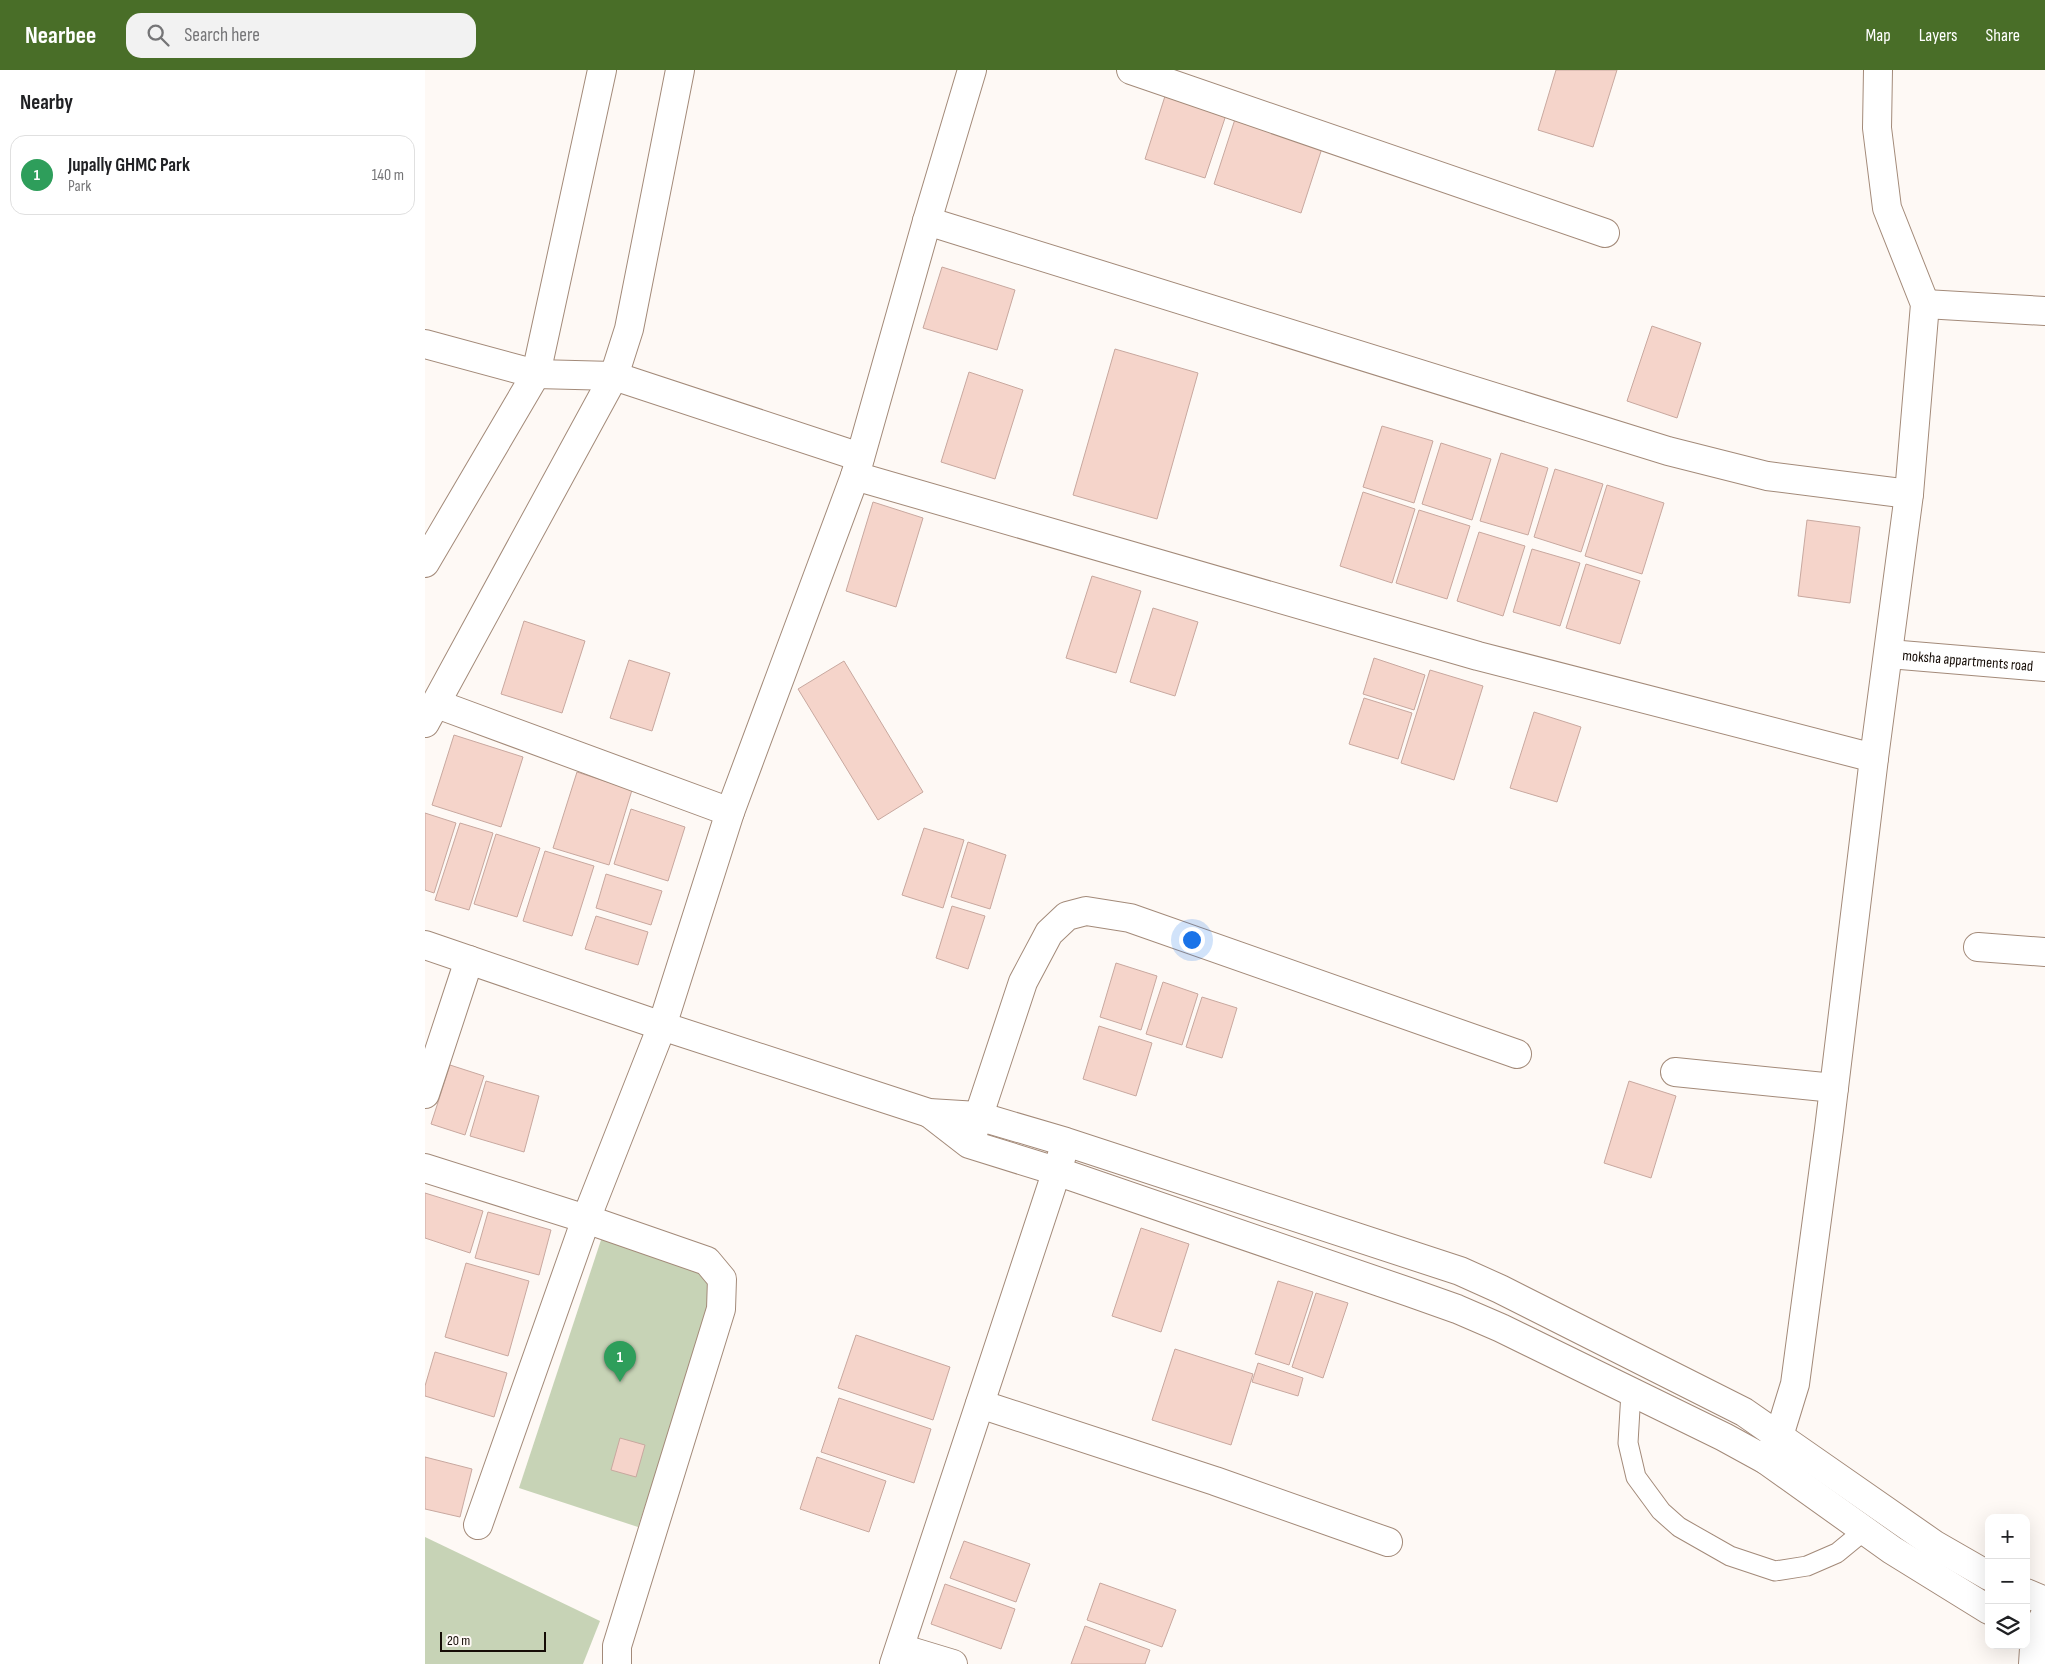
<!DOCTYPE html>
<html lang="en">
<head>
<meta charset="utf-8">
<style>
	:root { --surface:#fff; --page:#f2f2f2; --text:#202124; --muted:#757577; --line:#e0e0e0; --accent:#496e28 }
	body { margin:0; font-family:"Sofia Sans Condensed",sans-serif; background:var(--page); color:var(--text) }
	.controls { position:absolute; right:15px; bottom:15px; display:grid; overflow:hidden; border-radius:10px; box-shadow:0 5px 20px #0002 }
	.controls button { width:45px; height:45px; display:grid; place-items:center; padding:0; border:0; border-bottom:1px solid var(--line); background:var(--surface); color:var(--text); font:25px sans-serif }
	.scale { position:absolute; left:15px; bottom:12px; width:106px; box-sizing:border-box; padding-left:5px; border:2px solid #150c06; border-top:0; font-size:14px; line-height:18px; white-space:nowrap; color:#150c06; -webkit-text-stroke:4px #fef9f5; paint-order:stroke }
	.you { position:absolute; left:766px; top:869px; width:18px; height:18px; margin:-12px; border:4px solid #fff; border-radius:50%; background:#1a73e8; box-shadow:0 0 0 8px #1a73e833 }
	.badge { display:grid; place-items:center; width:32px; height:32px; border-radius:50%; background:var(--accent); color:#fff; font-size:16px; font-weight:700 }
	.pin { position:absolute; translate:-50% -41px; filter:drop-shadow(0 1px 2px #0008) }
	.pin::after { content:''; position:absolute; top:26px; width:18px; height:15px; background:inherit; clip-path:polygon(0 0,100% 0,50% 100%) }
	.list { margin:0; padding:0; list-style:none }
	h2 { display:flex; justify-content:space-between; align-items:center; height:65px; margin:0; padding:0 20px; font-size:21px }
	h2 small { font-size:16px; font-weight:400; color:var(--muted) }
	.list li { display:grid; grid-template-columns:32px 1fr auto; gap:15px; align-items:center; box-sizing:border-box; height:80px; margin:0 10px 10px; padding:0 10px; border:1px solid var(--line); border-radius:15px }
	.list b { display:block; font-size:19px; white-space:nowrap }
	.list p { margin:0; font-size:16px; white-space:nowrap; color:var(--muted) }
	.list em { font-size:16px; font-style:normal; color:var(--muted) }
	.icon { flex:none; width:28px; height:28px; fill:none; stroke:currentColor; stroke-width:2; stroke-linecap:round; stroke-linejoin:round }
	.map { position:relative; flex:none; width:1620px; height:1594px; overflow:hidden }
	header { display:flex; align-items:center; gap:30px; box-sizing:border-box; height:70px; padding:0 25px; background:var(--accent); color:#fff }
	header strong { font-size:24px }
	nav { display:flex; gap:28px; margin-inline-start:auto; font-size:18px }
	.search { width:350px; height:45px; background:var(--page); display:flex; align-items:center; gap:12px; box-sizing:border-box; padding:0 18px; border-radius:15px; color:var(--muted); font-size:19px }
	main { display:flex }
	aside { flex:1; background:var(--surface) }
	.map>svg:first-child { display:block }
	.green { fill:#c7d3b6 }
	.building { fill:#f5d4ca; stroke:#c8a89f }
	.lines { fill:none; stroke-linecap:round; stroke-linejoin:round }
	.service-casing { stroke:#a38a79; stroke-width:21 }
	.minor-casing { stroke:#a38a79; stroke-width:30 }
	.tertiary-casing { stroke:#a38a79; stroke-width:30 }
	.service { stroke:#fff; stroke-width:19 }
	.minor { stroke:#fff; stroke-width:28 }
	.tertiary { stroke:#fff; stroke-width:28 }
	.labels { text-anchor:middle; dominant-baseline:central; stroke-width:4; stroke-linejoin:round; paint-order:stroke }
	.street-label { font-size:15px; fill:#150c06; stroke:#fef9f5 }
</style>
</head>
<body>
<header>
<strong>Nearbee</strong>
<div class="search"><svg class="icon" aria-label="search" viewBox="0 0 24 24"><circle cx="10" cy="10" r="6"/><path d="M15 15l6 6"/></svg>Search here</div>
<nav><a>Map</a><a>Layers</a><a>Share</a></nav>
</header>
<main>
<aside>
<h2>Nearby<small></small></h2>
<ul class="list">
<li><span class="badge" style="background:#2e9e5b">1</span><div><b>Jupally GHMC Park</b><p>Park</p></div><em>140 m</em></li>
</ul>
</aside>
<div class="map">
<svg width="1620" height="1594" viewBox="0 0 1620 1594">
	<rect width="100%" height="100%" fill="#fef9f5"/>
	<g class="green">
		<path d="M 177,1167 L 296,1207 L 213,1457 L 94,1418 Z"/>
		<path d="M 0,1467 L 175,1551 L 158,1594 L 0,1594 Z"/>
	</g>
	<g class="building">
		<path d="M 1131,0 L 1192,0 L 1168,77 L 1113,60 Z"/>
		<path d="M 741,23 L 802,42 L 780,108 L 720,89 Z"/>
		<path d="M 812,43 L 899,72 L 876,143 L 789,114 Z"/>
		<path d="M 517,197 L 590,220 L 572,280 L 498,258 Z"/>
		<path d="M 1227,256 L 1276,273 L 1252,348 L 1202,331 Z"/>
		<path d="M 690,279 L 773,303 L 732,449 L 648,425 Z"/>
		<path d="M 544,302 L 598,320 L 570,409 L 516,392 Z"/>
		<path d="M 957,356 L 1008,371 L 989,433 L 938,417 Z"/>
		<path d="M 1016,373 L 1066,389 L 1047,450 L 997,434 Z"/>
		<path d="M 1076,383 L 1123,398 L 1103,465 L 1055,451 Z"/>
		<path d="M 1130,399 L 1178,414 L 1156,482 L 1109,467 Z"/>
		<path d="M 1182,415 L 1239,433 L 1217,504 L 1160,486 Z"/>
		<path d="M 938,422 L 990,439 L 967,513 L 915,496 Z"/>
		<path d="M 448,432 L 498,448 L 471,537 L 421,521 Z"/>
		<path d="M 994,440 L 1045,456 L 1022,529 L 971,513 Z"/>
		<path d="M 1382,450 L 1435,457 L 1425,533 L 1373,526 Z"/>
		<path d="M 1054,462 L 1100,476 L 1078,546 L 1032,531 Z"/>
		<path d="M 1107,479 L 1155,493 L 1135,556 L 1088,542 Z"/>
		<path d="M 1161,494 L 1215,511 L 1195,574 L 1141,558 Z"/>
		<path d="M 667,506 L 716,521 L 691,603 L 641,588 Z"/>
		<path d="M 728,538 L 773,552 L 750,626 L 705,612 Z"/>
		<path d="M 99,551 L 160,571 L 137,643 L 76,624 Z"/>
		<path d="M 949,588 L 1000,605 L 989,640 L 938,624 Z"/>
		<path d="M 204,590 L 245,603 L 227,661 L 185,648 Z"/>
		<path d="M 419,591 L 498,722 L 453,750 L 373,619 Z"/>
		<path d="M 1005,600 L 1058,616 L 1029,710 L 976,693 Z"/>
		<path d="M 939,628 L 987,643 L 973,689 L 924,674 Z"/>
		<path d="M 1109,642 L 1156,657 L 1132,732 L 1085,718 Z"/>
		<path d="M 29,665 L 98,687 L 76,757 L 7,735 Z"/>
		<path d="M 152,702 L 207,720 L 184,795 L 128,778 Z"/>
		<path d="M 206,739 L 260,757 L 243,811 L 189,794 Z"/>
		<path d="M 0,743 L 31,753 L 9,823 L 0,820 Z"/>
		<path d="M 35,753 L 68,763 L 44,840 L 10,830 Z"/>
		<path d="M 499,758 L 539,770 L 518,838 L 477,825 Z"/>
		<path d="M 71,764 L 115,778 L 92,847 L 49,834 Z"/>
		<path d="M 543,772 L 581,785 L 565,839 L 526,827 Z"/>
		<path d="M 120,781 L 169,796 L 147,866 L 98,851 Z"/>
		<path d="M 181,804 L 237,821 L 226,855 L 171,838 Z"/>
		<path d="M 527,836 L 560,846 L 543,899 L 511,888 Z"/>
		<path d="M 171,846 L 223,862 L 213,895 L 160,879 Z"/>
		<path d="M 691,893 L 732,906 L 716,960 L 675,947 Z"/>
		<path d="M 738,912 L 773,924 L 757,975 L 721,964 Z"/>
		<path d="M 777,927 L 812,938 L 797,988 L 761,977 Z"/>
		<path d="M 674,956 L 727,973 L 711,1026 L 658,1009 Z"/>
		<path d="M 25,995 L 59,1006 L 40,1065 L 6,1054 Z"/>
		<path d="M 61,1011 L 114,1026 L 99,1082 L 45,1066 Z"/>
		<path d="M 1204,1011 L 1251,1026 L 1226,1108 L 1179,1093 Z"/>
		<path d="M 0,1123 L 58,1141 L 45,1183 L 0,1168 Z"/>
		<path d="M 63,1142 L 126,1160 L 114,1205 L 50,1188 Z"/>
		<path d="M 716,1158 L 764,1174 L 736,1262 L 687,1246 Z"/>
		<path d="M 41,1193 L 104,1211 L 83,1286 L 20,1267 Z"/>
		<path d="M 853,1211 L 888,1222 L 864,1295 L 830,1284 Z"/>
		<path d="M 891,1223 L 923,1233 L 898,1308 L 867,1297 Z"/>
		<path d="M 431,1265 L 525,1297 L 508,1350 L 413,1318 Z"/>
		<path d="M 750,1279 L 828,1304 L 806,1375 L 727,1350 Z"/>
		<path d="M 10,1282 L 82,1303 L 69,1347 L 0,1326 L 0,1316 Z"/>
		<path d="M 833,1293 L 878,1308 L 873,1326 L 827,1312 Z"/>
		<path d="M 414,1328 L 506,1359 L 489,1413 L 396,1382 Z"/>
		<path d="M 195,1368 L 220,1375 L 211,1407 L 186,1400 Z"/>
		<path d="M 0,1387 L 47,1399 L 35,1447 L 0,1439 Z"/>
		<path d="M 392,1387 L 461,1411 L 444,1462 L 375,1439 Z"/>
		<path d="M 539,1471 L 605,1494 L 591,1532 L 525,1508 Z"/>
		<path d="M 675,1513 L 751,1540 L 737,1577 L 662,1550 Z"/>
		<path d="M 520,1514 L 590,1539 L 576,1579 L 506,1554 Z"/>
		<path d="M 660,1556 L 725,1580 L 720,1594 L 646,1594 Z"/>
	</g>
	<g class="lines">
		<g class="service-casing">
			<path id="service" d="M 1206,1322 L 1203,1373 L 1211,1407 L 1236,1441 L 1254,1457 L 1305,1486 L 1350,1501 L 1382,1496 L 1412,1483 L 1440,1460"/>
		</g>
		<g class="minor-casing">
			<g id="minor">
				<path d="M 706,0 L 1180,163"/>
				<path d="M 502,151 L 1243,381 L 1342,406 L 1484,424"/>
				<path d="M 1500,234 L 1620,241"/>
				<path d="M 0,274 L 111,304 L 189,306 L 435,387"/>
				<path d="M 430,406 L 1053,586 L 1449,688"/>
				<path id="s1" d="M 1464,584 L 1620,597"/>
				<path d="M 12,634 L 305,742"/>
				<path d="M 0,875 L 237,956 L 504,1043 L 553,1046 L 641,1072 L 1035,1201 L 1075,1219 L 1319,1342 L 1510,1475 L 1564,1506"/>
				<path d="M 1553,877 L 1620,882"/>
				<path d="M 1250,1002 L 1409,1018"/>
				<path d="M 0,1024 L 44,890"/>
				<path d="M 504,1043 L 544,1074 L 631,1101 L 984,1222 L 1032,1239 L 1076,1258 L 1299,1367 L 1341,1390 L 1467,1480 L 1564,1540"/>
				<path d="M 548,1063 L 598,912 L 624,863 L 642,846 L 661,841 L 705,848 L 1092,984"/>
				<path d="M 0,1098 L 161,1149 L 282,1191 L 297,1209 L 296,1239 L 192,1576 L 192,1594"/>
				<path d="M 555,1334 L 790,1411 L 963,1472"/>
				<path d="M 1341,1390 L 1354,1366 L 1370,1314 L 1404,1059 L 1449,688 L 1484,424 L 1500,234 L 1462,138 L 1452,58 L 1453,0"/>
				<path d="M 53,1455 L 161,1149 L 237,956 L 305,742 L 430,406 L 502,151 L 547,0"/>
				<path d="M 1601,1523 L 1620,1531"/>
				<path d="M 475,1578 L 528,1594"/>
				<path d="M 469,1594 L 637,1085"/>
				<path d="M 1608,1594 L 1610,1563 L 1620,1545"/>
			</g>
		</g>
		<g class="tertiary-casing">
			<g id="tertiary">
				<path d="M 0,493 L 111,304 L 177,0"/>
				<path d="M 0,653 L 189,306 L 204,259 L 255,0"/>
			</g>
		</g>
		<use href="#service" class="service"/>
		<use href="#minor" class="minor"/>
		<use href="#tertiary" class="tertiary"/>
	</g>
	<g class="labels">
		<g class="street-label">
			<text stroke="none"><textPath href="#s1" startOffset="79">moksha appartments road</textPath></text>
		</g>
	</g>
</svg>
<div class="controls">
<button>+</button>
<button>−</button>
<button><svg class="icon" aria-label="layers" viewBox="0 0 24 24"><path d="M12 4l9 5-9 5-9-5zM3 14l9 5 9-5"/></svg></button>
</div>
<div class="scale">20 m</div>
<div class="you"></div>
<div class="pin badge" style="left:195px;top:1312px;background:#2e9e5b">1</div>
</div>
</main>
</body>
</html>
